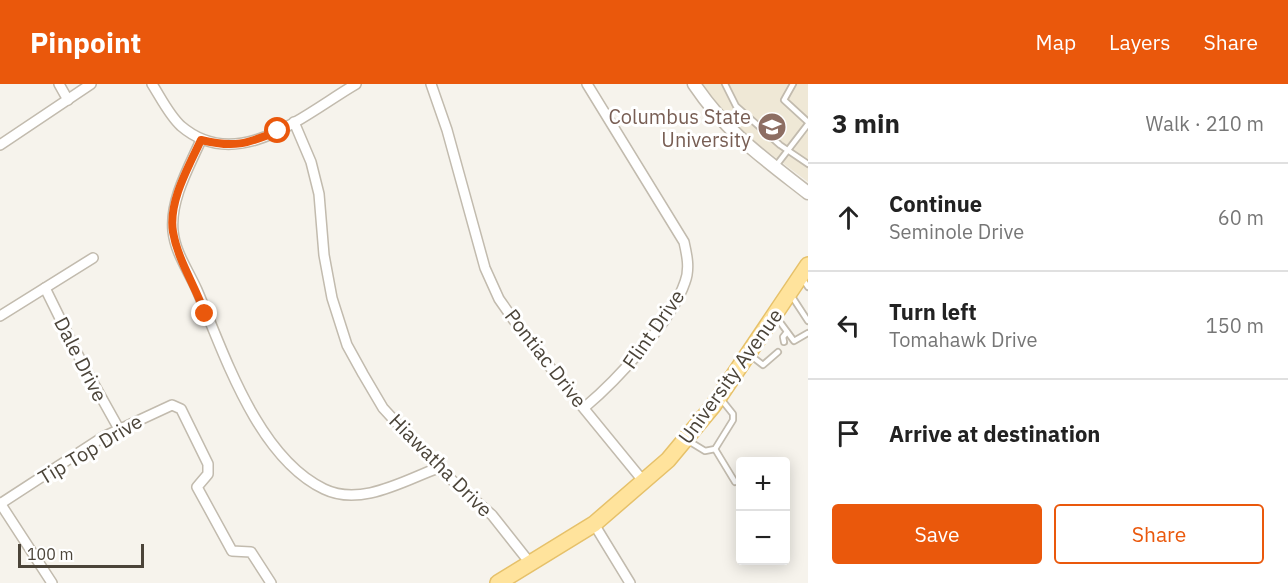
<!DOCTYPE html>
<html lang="en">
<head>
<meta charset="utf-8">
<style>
	:root { --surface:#fff; --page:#f2f2f2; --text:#222; --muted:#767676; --line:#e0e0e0; --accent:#ea580c }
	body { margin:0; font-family:"IBM Plex Sans",sans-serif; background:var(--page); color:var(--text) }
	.controls { position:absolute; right:18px; bottom:18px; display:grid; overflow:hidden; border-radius:6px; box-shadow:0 3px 15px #0003 }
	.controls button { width:54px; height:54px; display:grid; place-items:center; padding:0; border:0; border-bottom:2px solid var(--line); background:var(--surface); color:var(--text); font:30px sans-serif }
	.scale { position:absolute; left:18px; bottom:15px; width:126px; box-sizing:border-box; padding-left:6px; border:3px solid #4b4439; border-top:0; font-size:16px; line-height:21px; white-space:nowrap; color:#4b4439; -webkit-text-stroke:4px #fff; paint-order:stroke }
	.stop { position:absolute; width:18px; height:18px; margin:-14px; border:4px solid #ea580c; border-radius:50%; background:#fff }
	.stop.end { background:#ea580c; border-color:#fff; box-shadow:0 2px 6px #0008 }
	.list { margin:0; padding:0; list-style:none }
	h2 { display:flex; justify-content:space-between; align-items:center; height:78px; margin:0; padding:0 24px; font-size:26px }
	h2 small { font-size:20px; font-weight:400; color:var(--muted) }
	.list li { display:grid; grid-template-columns:39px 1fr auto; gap:18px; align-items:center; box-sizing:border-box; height:108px; padding:0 24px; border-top:2px solid var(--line) }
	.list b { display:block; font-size:22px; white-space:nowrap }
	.list p { margin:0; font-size:20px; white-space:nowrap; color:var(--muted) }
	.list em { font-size:20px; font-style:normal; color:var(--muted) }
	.actions { display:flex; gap:12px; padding:18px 24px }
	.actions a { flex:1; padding:14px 0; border:2px solid var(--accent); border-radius:6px; text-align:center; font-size:21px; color:var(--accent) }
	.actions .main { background:var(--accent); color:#fff }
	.icon { flex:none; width:33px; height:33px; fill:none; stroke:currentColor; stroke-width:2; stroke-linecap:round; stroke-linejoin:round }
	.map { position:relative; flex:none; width:808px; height:499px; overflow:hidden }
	header { display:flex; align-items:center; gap:36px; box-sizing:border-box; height:84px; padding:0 30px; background:var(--accent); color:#fff }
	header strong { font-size:28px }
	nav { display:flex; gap:33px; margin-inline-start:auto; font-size:21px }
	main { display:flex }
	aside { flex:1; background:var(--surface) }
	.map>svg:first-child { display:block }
	.education { fill:#efe8d6 }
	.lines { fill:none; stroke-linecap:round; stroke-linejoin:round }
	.service-casing { stroke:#c2bbae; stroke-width:8 }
	.minor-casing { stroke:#c2bbae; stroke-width:12 }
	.tertiary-casing { stroke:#c2bbae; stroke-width:15 }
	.primary-casing { stroke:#e6c16a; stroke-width:18 }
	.service { stroke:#fff; stroke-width:4.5 }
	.minor { stroke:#fff; stroke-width:9 }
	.tertiary { stroke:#fff; stroke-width:12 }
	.primary { stroke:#ffe39c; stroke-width:15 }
	.route { stroke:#ea580c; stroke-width:8 }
	.labels { text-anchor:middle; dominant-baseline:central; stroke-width:6; stroke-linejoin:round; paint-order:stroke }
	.education-label { font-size:20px; fill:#785e54; stroke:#fff; text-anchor:end }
	.street-label { font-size:20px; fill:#4b4439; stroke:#fff }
</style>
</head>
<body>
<header>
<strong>Pinpoint</strong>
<nav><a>Map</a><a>Layers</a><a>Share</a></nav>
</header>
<main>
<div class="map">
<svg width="808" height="499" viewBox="0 0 808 499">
	<rect width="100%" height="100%" fill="#f6f3ec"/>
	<path class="education" d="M 703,0 L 808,0 L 808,98 L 744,50 L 714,18 Z"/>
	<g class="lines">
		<g class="service-casing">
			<g id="service">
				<path d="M 725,0 L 736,22 L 780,61 L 808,80"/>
				<path d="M 793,0 L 784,16 L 808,38"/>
				<path d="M 775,83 L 808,40"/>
				<path d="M 802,194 L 808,203"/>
				<path d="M 791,211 L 808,237"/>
				<path d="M 777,234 L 794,257 L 808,249"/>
				<path d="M 784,258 L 783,253 L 787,248"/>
				<path d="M 750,271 L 763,281 L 778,268"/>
				<path d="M 687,356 L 705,367 L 715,365 L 733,336 L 733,330 L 721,315"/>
				<path d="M 715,365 L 735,398"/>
			</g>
		</g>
		<g class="minor-casing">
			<g id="minor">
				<path d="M 59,0 L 68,16"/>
				<path d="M 152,0 C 161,14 169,31 181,42 C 238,91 306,29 356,0"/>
				<path d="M 431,0 L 447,46 L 485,184 L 499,215 L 527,255 L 644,398"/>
				<path d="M 294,38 L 311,78 L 319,110 L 324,171 L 332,214 L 347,261 L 363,290 L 383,324 L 438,384 L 492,431 L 530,479"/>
				<path d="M 201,56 C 189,83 170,116 173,147 C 175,168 188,186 197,206 C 224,269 257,373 324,405 C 361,423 405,396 438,384"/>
				<path d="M 0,61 L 91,0"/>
				<path d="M 45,204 L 81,277 L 119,345"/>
				<path d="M 0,232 L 93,174"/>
				<path d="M 585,323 C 616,297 672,237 685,198 C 690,185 687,171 684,158 L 587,0"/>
				<path d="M 0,419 L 52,499"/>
				<path d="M 0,420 L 103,353 L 172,321 L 181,325 L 208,380 L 208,390 L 197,403 L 232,467 L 251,468 L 271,499"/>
				<path d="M 594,440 L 630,499"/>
			</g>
		</g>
		<g class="tertiary-casing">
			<path id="tertiary" d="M 694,0 C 727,49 762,73 808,109"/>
		</g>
		<g class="primary-casing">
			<path id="primary" d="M 498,499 L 594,440 L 668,376 L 713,322 L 808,181"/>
		</g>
		<use href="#service" class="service"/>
		<use href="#minor" class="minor"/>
		<use href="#tertiary" class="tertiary"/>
		<use href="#primary" class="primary"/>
	</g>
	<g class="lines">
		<path class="route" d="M 205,230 C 196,203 178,177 173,148 C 168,118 189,82 201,56 C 234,64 247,60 278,47"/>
	</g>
	<defs>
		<g id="university-disc" transform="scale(1.5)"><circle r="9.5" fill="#8d6e63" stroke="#fff"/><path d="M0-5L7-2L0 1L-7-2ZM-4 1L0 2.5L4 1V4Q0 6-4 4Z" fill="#fff"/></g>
	</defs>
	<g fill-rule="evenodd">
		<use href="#university-disc" x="772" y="43"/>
	</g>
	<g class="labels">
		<g class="education-label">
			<text x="751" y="32">Columbus State<tspan x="751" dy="23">University</tspan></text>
		</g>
		<g class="street-label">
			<text transform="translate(653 245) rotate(-55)">Flint Drive</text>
			<text transform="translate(546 274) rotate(52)">Pontiac Drive</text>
			<text transform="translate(81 275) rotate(63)">Dale Drive</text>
			<text transform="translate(730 292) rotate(-54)">University Avenue</text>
			<text transform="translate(90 365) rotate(-31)">Tip Top Drive</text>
			<text transform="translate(441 381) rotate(45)">Hiawatha Drive</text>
		</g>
	</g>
</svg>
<div class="controls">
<button>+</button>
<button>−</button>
</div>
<div class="scale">100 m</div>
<div class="stop" style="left:278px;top:47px"></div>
<div class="stop end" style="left:205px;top:230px"></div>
</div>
<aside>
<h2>3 min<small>Walk · 210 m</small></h2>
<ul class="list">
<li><svg class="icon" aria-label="ahead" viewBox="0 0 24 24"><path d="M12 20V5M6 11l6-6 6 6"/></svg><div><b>Continue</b><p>Seminole Drive</p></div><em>60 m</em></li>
<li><svg class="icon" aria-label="left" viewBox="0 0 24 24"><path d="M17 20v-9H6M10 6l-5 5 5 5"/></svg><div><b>Turn left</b><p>Tomahawk Drive</p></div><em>150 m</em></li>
<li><svg class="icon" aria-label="arrive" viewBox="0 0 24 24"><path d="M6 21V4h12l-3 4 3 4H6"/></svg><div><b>Arrive at destination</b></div></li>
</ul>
<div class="actions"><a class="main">Save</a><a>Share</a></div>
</aside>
</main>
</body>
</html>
